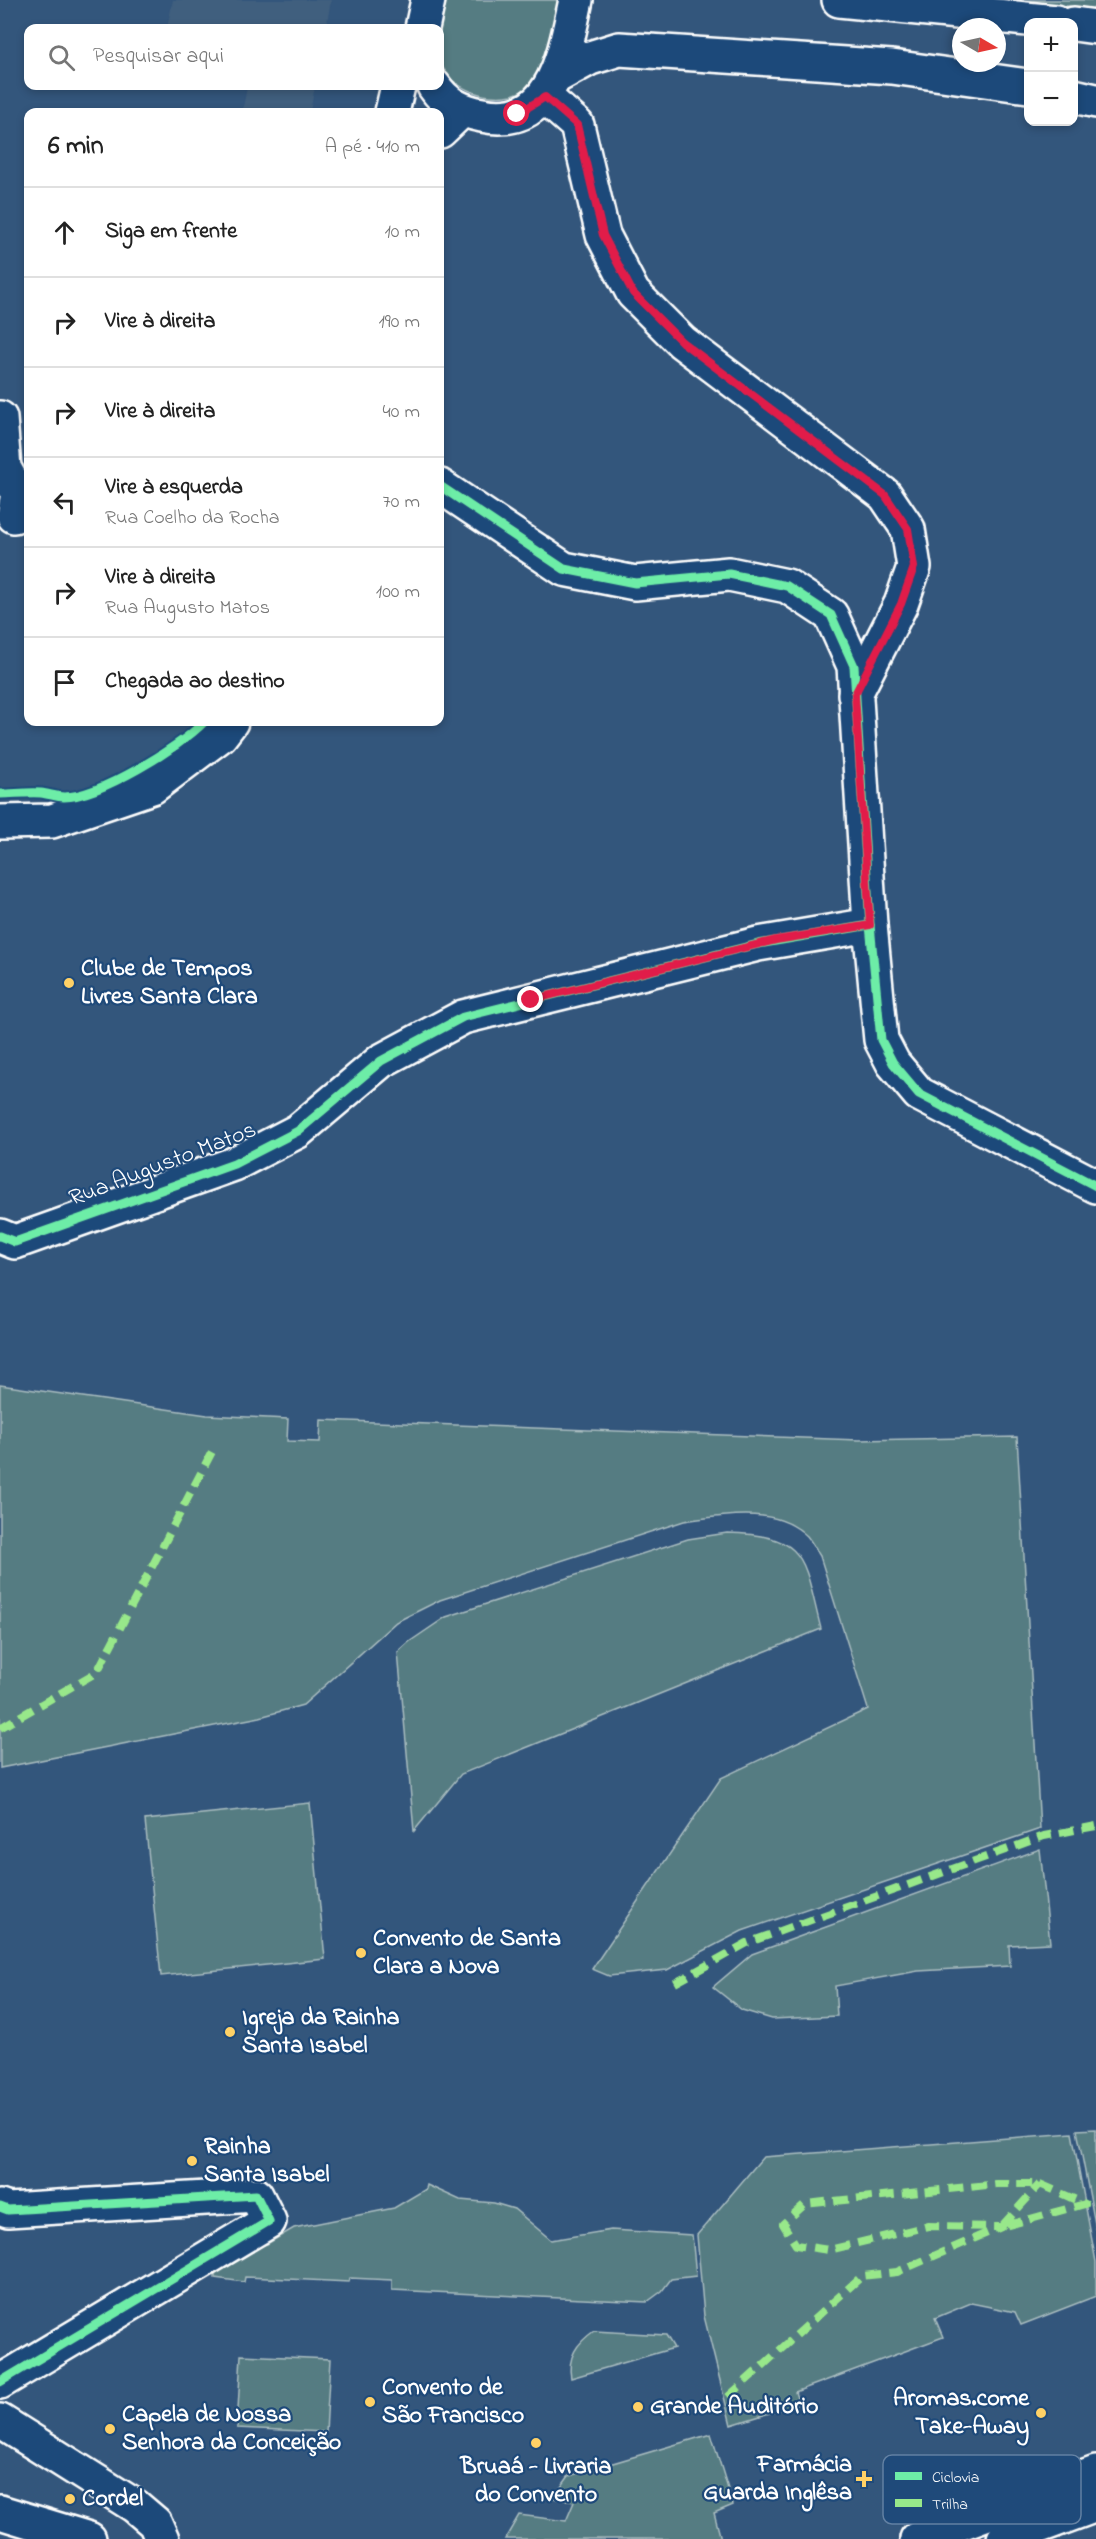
<!DOCTYPE html>
<html lang="pt">
<head>
<meta charset="utf-8">
<style>
	:root { --surface:#fff; --page:#f2f2f2; --text:#222; --muted:#767676; --line:#e0e0e0 }
	body { margin:0; font-family:"Indie Flower",sans-serif; background:var(--page); color:var(--text) }
	.controls { position:absolute; right:18px; top:18px; display:grid; overflow:hidden; border-radius:12px; box-shadow:0 3px 9px #0003 }
	.controls button { width:54px; height:54px; display:grid; place-items:center; padding:0; border:0; border-bottom:2px solid var(--line); background:var(--surface); color:var(--text); font:30px sans-serif }
	.compass { position:absolute; left:952px; top:18px; width:54px; height:54px; border-radius:50%; background:var(--surface); box-shadow:0 3px 9px #0003; rotate:99deg }
	.stop { position:absolute; width:18px; height:18px; margin:-14px; border:4px solid #e11d48; border-radius:50%; background:#fff }
	.stop.end { background:#e11d48; border-color:#fff; box-shadow:0 2px 6px #0008 }
	.list { margin:0; padding:0; list-style:none }
	h2 { display:flex; justify-content:space-between; align-items:center; height:78px; margin:0; padding:0 24px; font-size:26px }
	h2 small { font-size:20px; font-weight:400; color:var(--muted) }
	.list li { display:grid; grid-template-columns:39px 1fr auto; gap:18px; align-items:center; box-sizing:border-box; height:90px; padding:0 24px; border-top:2px solid var(--line) }
	.list b { display:block; font-size:22px; white-space:nowrap }
	.list p { margin:0; font-size:20px; white-space:nowrap; color:var(--muted) }
	.list em { font-size:20px; font-style:normal; color:var(--muted) }
	.icon { flex:none; width:33px; height:33px; fill:none; stroke:currentColor; stroke-width:2; stroke-linecap:round; stroke-linejoin:round }
	.map { position:relative; flex:none; width:1096px; height:2539px; overflow:hidden }
	.search { position:absolute; background:var(--surface); box-shadow:0 3px 9px #0003; left:24px; top:24px; width:420px; height:66px; display:flex; align-items:center; gap:15px; box-sizing:border-box; padding:0 21px; border-radius:12px; color:var(--muted); font-size:22px }
	.panel { position:absolute; background:var(--surface); box-shadow:0 3px 9px #0003; left:24px; top:108px; width:420px; height:618px; border-radius:12px }
	.map>svg:first-child { display:block }
	.built { fill:#415f7e }
	.green { fill:#557b82; stroke:#aabdc0; stroke-width:1.5 }
	.lines { fill:none; stroke-linecap:round; stroke-linejoin:round }
	.minor-casing { stroke:#fff; stroke-width:38 }
	.major-casing { stroke:#fff; stroke-width:38 }
	.minor { stroke:#1f4a7a; stroke-width:33 }
	.major { stroke:#1f4a7a; stroke-width:33 }
	.quiet { stroke:#98e88a; stroke-width:8; stroke-dasharray:15 8; stroke-linecap:butt }
	.cycleway-casing { stroke:#1f4a7a; stroke-width:13 }
	.cycleway { stroke:#6deda7; stroke-width:9 }
	.route { stroke:#e11d48; stroke-width:8 }
	.poi-dot { fill:#ffd166; stroke:#1f4a7a; stroke-width:2 }
	.labels { text-anchor:middle; dominant-baseline:central; stroke-width:4.5; stroke-linejoin:round; paint-order:stroke }
	.poi-label { font-size:24px; font-weight:bold; fill:#fff; stroke:#1f4a7a; text-anchor:start }
	.street-label { font-size:24px; fill:#fff; stroke:#1f4a7a }
	.key { fill:#1f4a7a; stroke:#6280a2; stroke-width:1.5 }
	.key-label { font-size:16px; fill:#fff }
</style>
</head>
<body>
<div class="map">
<svg width="1096" height="2539" viewBox="0 0 1096 2539">
	<rect width="100%" height="100%" fill="#33567c"/>
	<filter id="ink" filterUnits="userSpaceOnUse"><feTurbulence type="fractalNoise" baseFrequency=".0167" numOctaves="2"/><feDisplacementMap in="SourceGraphic" scale="12" xChannelSelector="R" yChannelSelector="G"/><feConvolveMatrix kernelMatrix="1 2 1 2 8 2 1 2 1" color-interpolation-filters="sRGB"/></filter>
	<g filter="url(#ink)">
		<g class="built">
			<path d="M 173,0 L 331,0 L 326,28 L 167,28 Z"/>
			<path d="M 241,86 L 315,86 L 310,112 L 242,112 L 247,87 Z"/>
		</g>
		<g class="green">
			<path d="M 441,0 L 566,0 L 542,79 C 533,85 523,92 512,95 C 485,101 445,88 440,57 C 438,48 440,38 440,28 L 436,28 Z"/>
			<path d="M 1006,0 L 1096,0 L 1096,9 Z"/>
			<path d="M 0,1385 L 207,1415 L 288,1419 L 287,1441 L 320,1442 L 321,1420 L 859,1440 L 1017,1437 L 1040,1829 L 742,1931 L 667,1970 L 609,1976 L 592,1969 L 721,1778 L 868,1709 L 820,1556 C 816,1550 812,1542 807,1536 C 776,1505 722,1516 684,1521 L 440,1600 L 396,1622 L 303,1705 L 260,1717 L 0,1768 Z"/>
			<path d="M 727,1533 C 809,1535 803,1559 821,1629 L 461,1774 L 414,1831 L 398,1652 L 409,1642 L 446,1617 L 688,1539 Z"/>
			<path d="M 310,1803 L 325,1959 L 161,1976 L 145,1820 Z"/>
			<path d="M 1040,1849 L 1050,1943 L 1009,1945 L 1010,1966 L 918,1971 L 835,1986 L 837,2016 L 772,2019 L 742,2010 L 713,1987 L 752,1954 Z"/>
			<path d="M 1096,2129 L 1096,2229 L 1077,2130 Z"/>
			<path d="M 1072,2133 L 1096,2262 L 1096,2296 L 1021,2325 L 1015,2312 L 971,2303 L 935,2318 L 943,2337 L 795,2392 L 799,2404 L 731,2425 L 704,2316 L 697,2235 L 763,2157 Z"/>
			<path d="M 427,2185 L 460,2200 L 494,2203 L 514,2209 L 551,2240 L 611,2230 L 692,2235 L 696,2276 L 671,2279 L 662,2291 L 647,2302 L 392,2290 L 392,2280 L 350,2278 L 349,2282 L 245,2277 L 244,2282 L 215,2278 L 215,2268 L 258,2246 L 267,2244 L 294,2228 L 394,2208 L 426,2189 Z"/>
			<path d="M 594,2331 L 666,2335 L 674,2348 L 571,2378 C 567,2357 577,2343 594,2331 Z"/>
			<path d="M 241,2355 L 330,2359 L 326,2432 L 237,2428 Z"/>
			<path d="M 711,2434 L 733,2505 L 714,2513 L 721,2539 L 505,2539 L 519,2515 L 566,2521 L 574,2502 L 553,2498 L 569,2476 Z"/>
		</g>
		<g class="lines">
			<g class="minor-casing">
				<g id="minor">
					<path d="M 839,0 L 1056,22"/>
					<path d="M 1074,24 L 1096,27"/>
					<path d="M 422,28 L 428,0"/>
					<path d="M 557,76 L 590,58 L 619,49 L 892,67 L 1028,86"/>
					<path d="M 434,86 C 446,104 461,111 482,115 C 554,130 565,51 576,0"/>
					<path d="M 1074,96 L 1096,101"/>
					<path d="M 545,97 L 577,125 L 603,235 L 633,293 L 682,342 L 885,495 L 908,529 L 914,567 L 901,604 L 855,694"/>
					<path d="M 392,112 L 398,86"/>
					<path d="M 440,131 L 461,111"/>
					<path d="M 0,418 L 4,468 L 18,493 L 14,516"/>
					<path d="M 440,486 L 564,569 L 635,583 L 729,574 L 787,586 L 831,615 L 854,666 L 870,925 L 881,1040 L 893,1063 L 919,1094 L 1096,1186"/>
					<path d="M 0,822 L 52,821 L 152,787 L 221,735 L 231,722"/>
					<path d="M 0,1236 L 15,1242 L 234,1164 L 298,1131 L 381,1061 L 463,1017 L 758,944 L 870,925"/>
					<path d="M 0,2207 L 8,2210 L 256,2195 L 269,2221 L 0,2382"/>
					<path d="M 0,2421 L 135,2506 L 155,2523 L 162,2539"/>
				</g>
			</g>
			<g class="major-casing">
				<g id="major">
					<path d="M 0,2512 L 89,2539"/>
					<path d="M 917,2539 L 1096,2473"/>
					<path d="M 1004,2539 L 1096,2505"/>
				</g>
			</g>
			<use href="#minor" class="minor"/>
			<use href="#major" class="major"/>
			<g class="quiet">
				<path d="M 0,1728 L 97,1672 L 215,1446"/>
				<path d="M 675,1983 L 747,1943 L 1044,1836 L 1096,1826"/>
				<path d="M 728,2397 L 862,2276 L 897,2272 L 1001,2227 L 928,2226 L 829,2250 L 796,2245 L 783,2224 L 805,2204 L 997,2184 L 1040,2184 L 1085,2204 L 1001,2227 L 1040,2184"/>
			</g>
			<g class="cycleway-casing">
				<g id="cycleway">
					<path d="M 440,486 L 564,569 L 635,583 L 729,574 L 787,586 L 831,615 L 854,666 L 870,925 L 881,1040 L 893,1063 L 919,1094 L 1096,1186"/>
					<path d="M 0,794 C 13,794 28,792 41,793 C 49,794 57,797 64,797 C 99,797 180,747 204,722"/>
					<path d="M 0,1236 L 15,1242 L 234,1164 L 298,1131 L 381,1061 L 463,1017 L 758,944 L 870,925"/>
					<path d="M 0,2207 L 8,2210 L 256,2195 L 269,2221 L 0,2382"/>
				</g>
			</g>
			<use href="#cycleway" class="cycleway"/>
		</g>
	</g>
	<g class="lines" filter="url(#ink)">
		<path class="route" d="M 517,114 L 545,97 L 577,125 L 603,235 L 633,293 L 682,342 L 885,495 L 908,529 L 914,567 L 901,604 L 855,694 L 870,925 L 776,940 L 531,1000"/>
	</g>
	<g class="poi-dot">
		<circle cx="69" cy="983" r="6"/>
		<circle cx="361" cy="1953" r="6"/>
		<circle cx="230" cy="2032" r="6"/>
		<circle cx="192" cy="2161" r="6"/>
		<circle cx="370" cy="2402" r="6"/>
		<circle cx="638" cy="2407" r="6"/>
		<circle cx="1041" cy="2413" r="6"/>
		<circle cx="110" cy="2429" r="6"/>
		<circle cx="536" cy="2443" r="6"/>
		<path d="M861 2470h6v6h6v6h-6v6h-6v-6h-6v-6h6z"/>
		<circle cx="70" cy="2499" r="6"/>
	</g>
	<g class="labels">
		<g class="poi-label">
			<text x="81" y="969">Clube de Tempos<tspan x="81" dy="28">Livres Santa Clara</tspan></text>
			<text x="373" y="1939">Convento de Santa<tspan x="373" dy="28">Clara a Nova</tspan></text>
			<text x="242" y="2018">Igreja da Rainha<tspan x="242" dy="28">Santa Isabel</tspan></text>
			<text x="204" y="2147">Rainha<tspan x="204" dy="28">Santa Isabel</tspan></text>
			<text x="382" y="2388">Convento de<tspan x="382" dy="28">São Francisco</tspan></text>
			<text x="1029" y="2399" text-anchor="end">Aromas.come<tspan x="1029" dy="28">Take-Away</tspan></text>
			<text x="650" y="2407">Grande Auditório</text>
			<text x="122" y="2415">Capela de Nossa<tspan x="122" dy="28">Senhora da Conceição</tspan></text>
			<text x="852" y="2465" text-anchor="end">Farmácia<tspan x="852" dy="28">Guarda Inglêsa</tspan></text>
			<text x="536" y="2467" text-anchor="middle">Bruaá - Livraria<tspan x="536" dy="28">do Convento</tspan></text>
			<text x="82" y="2499">Cordel</text>
		</g>
		<g class="street-label">
			<text transform="translate(163 1165) rotate(-21)">Rua Augusto Matos</text>
		</g>
	</g>
	<rect x="883" y="2455" width="198" height="69" rx="9" class="key"/>
	<rect x="895" y="2472" width="27" height="8" fill="#6deda7"/>
	<rect x="895" y="2499" width="27" height="8" fill="#98e88a"/>
	<g class="key-label">
		<text x="932" y="2482">Ciclovia</text>
		<text x="932" y="2509">Trilha</text>
	</g>
</svg>
<div class="controls">
<button>+</button>
<button>−</button>
</div>
<svg class="compass" viewBox="-18 -18 36 36"><path d="M0-13l5 13h-10z" fill="#e53935"/><path d="M0 13l5-13h-10z" fill="#767676"/></svg>
<div class="stop" style="left:517px;top:114px"></div>
<div class="stop end" style="left:531px;top:1000px"></div>
<div class="search"><svg class="icon" aria-label="search" viewBox="0 0 24 24"><circle cx="10" cy="10" r="6"/><path d="M15 15l6 6"/></svg>Pesquisar aqui</div>
<section class="panel">
<h2>6 min<small>A pé · 410 m</small></h2>
<ul class="list">
<li><svg class="icon" aria-label="ahead" viewBox="0 0 24 24"><path d="M12 20V5M6 11l6-6 6 6"/></svg><div><b>Siga em frente</b></div><em>10 m</em></li>
<li><svg class="icon" aria-label="right" viewBox="0 0 24 24"><path d="M7 20v-9h11M14 6l5 5-5 5"/></svg><div><b>Vire à direita</b></div><em>190 m</em></li>
<li><svg class="icon" aria-label="right" viewBox="0 0 24 24"><path d="M7 20v-9h11M14 6l5 5-5 5"/></svg><div><b>Vire à direita</b></div><em>40 m</em></li>
<li><svg class="icon" aria-label="left" viewBox="0 0 24 24"><path d="M17 20v-9H6M10 6l-5 5 5 5"/></svg><div><b>Vire à esquerda</b><p>Rua Coelho da Rocha</p></div><em>70 m</em></li>
<li><svg class="icon" aria-label="right" viewBox="0 0 24 24"><path d="M7 20v-9h11M14 6l5 5-5 5"/></svg><div><b>Vire à direita</b><p>Rua Augusto Matos</p></div><em>100 m</em></li>
<li><svg class="icon" aria-label="arrive" viewBox="0 0 24 24"><path d="M6 21V4h12l-3 4 3 4H6"/></svg><div><b>Chegada ao destino</b></div></li>
</ul>
</section>
</div>
</body>
</html>
